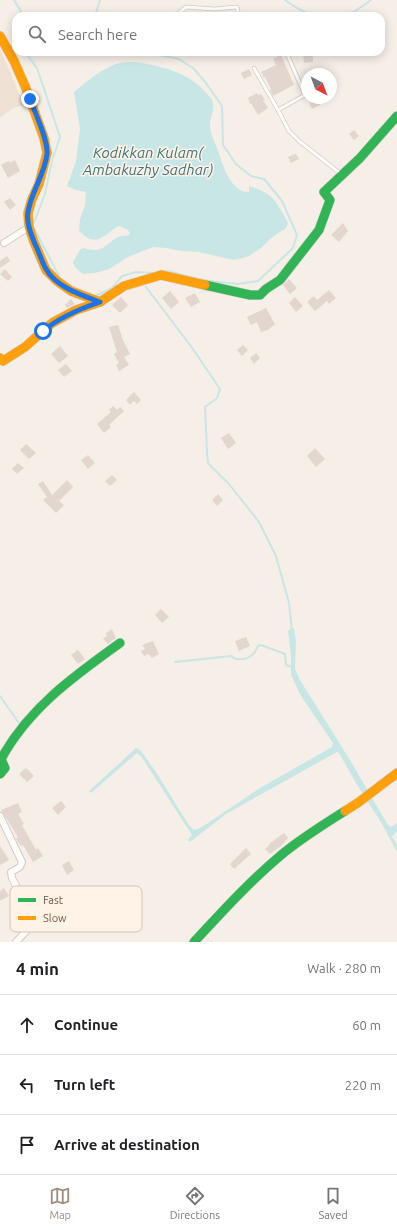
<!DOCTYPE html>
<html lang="en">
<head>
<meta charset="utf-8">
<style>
	:root { --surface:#fff; --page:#f6f6f6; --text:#202124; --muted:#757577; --line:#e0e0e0; --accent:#a08a80 }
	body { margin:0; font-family:Ubuntu,sans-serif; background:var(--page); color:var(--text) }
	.compass { position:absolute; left:301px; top:68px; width:36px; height:36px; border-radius:50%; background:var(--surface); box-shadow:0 2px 10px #0003; rotate:139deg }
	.stop { position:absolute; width:12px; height:12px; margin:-9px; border:3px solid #1a73e8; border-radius:50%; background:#fff }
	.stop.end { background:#1a73e8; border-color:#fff; box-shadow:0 1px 4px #0008 }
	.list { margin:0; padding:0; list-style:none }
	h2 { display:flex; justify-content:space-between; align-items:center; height:52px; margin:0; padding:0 16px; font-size:17px }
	h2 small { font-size:13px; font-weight:400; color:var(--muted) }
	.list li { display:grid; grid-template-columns:26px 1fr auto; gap:12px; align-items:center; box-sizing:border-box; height:60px; padding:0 16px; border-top:1px solid var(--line) }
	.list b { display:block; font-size:15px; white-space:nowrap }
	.list em { font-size:13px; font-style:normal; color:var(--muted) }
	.icon { flex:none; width:22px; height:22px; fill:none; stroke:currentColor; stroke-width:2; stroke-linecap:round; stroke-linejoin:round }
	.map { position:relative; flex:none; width:397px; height:942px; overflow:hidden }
	.search { position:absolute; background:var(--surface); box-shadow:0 2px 10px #0003; left:12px; right:12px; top:12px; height:44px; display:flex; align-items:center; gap:10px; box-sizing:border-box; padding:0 14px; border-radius:12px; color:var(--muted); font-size:15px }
	.sheet { height:232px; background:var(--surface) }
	nav { display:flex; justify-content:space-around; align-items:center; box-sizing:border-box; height:56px; border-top:1px solid var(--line); background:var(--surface); font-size:11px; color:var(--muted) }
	nav a { display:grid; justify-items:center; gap:2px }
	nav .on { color:var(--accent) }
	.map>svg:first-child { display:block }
	.residential { fill:#efe1d4 }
	.water { fill:#c9e6e6 }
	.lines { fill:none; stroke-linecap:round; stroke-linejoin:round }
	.stream { stroke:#c9e6e6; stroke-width:2 }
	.building { fill:#e2d6cf }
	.lane-casing { stroke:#d4cac5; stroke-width:4.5 }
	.street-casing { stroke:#d4cac5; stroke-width:8 }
	.fast-casing { stroke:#d4cac4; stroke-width:10 }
	.slow-casing { stroke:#d4cac4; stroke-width:10 }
	.path { stroke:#d9cfcb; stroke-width:1.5; stroke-dasharray:1 3; stroke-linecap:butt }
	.lane { stroke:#fefdfb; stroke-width:3 }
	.street { stroke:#fefdfb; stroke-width:6 }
	.fast { stroke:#30b455; stroke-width:9 }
	.slow { stroke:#ff9f0a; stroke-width:9 }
	.route { stroke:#1a73e8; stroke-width:5 }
	.labels { text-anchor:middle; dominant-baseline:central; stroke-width:3; stroke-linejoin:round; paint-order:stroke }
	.water-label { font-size:15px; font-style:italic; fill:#3c7378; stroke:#fff3e7 }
	.key { fill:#fff3e7; stroke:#d5c3b7; stroke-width:1 }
	.key-label { font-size:11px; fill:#725448 }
</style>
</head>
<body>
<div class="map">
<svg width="397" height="942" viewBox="0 0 397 942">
	<rect width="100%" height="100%" fill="#f6efe7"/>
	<path class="residential" d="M 0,48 L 24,105 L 13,108 L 0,118 Z"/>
	<g class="water">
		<path d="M 135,62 C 161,66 189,72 206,93 C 208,95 211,98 212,100 C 216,109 210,116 210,124 C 210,132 214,141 217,148 C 222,162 230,193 249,192 L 249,186 C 254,188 260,189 264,192 C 276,198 282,212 288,223 L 286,228 L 271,238 L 261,248 L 247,257 L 233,260 L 199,252 L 181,251 L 166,248 L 153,247 L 128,257 L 109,269 L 95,273 L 83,274 L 75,267 L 73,262 L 80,250 L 83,248 C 104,254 102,246 118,237 C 122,235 126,237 130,234 L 128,230 L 119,226 C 109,230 102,243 90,239 C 86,238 82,233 79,231 L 80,219 L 85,205 L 86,192 L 76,190 L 67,186 L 76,161 L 80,129 L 74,92 C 87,81 100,70 116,64 C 122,62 129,62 135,62 Z"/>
		<path d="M 294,628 L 296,642 L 295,669 L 300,680 L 350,760 L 388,825 L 391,827 L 397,823 L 397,831 L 392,836 L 397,845 L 397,852 L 382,824 L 356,783 L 339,753 L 337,752 L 226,814 L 190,842 L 188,840 L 192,835 L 141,756 L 137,753 L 91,793 L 89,791 L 136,748 L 141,751 L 156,772 L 188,824 L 194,830 L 202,827 L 260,788 L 332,747 L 333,743 L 301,696 L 291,675 L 291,655 L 288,631 L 290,629 Z"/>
	</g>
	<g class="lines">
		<g class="stream">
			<path d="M 14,0 L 22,13 L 22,16"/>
			<path d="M 285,0 C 293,6 309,16 319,16"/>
			<path d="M 95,16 L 100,0"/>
			<path d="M 333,16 L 354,12 L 371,0"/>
			<path d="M 25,52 L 37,68 L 60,137 L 52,161 L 45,194 L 33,225"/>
			<path d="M 145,52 L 179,59 L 194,69 L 206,83 L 222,106 L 223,145 L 236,164 L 251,176 L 264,179 L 282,201 L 297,235 L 293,248 L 258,281 L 238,284 L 218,282 L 198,279 L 168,271 L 163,272"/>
			<path d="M 35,230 L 60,278"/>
			<path d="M 146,287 L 193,349 L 220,389 L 217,398 L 205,407 L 207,453 L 208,463 L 229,484 L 259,522 L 276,556 L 289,603 L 292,631"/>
			<path d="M 95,296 L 112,288 L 122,276 L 136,272 L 153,273"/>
			<path d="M 175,662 L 231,656 C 237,662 250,659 255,652 C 256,650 257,648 258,646 L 261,645 L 285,654 L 286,665 L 292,667"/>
			<path d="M 0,696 L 19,723"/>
		</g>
	</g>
	<g class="building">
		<path d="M 303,52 L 313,52 L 313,62 L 304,63 Z"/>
		<path d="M 281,55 L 294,85 L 273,96 L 270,90 L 271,89 L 265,77 L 264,78 L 261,72 L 276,65 L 273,59 Z"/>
		<path d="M 249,69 L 252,75 L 244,79 L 241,73 Z"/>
		<path d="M 257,93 L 258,95 L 261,94 L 265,100 L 263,100 L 268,108 L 258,115 L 251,103 L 250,104 L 248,98 Z"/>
		<path d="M 317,99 L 320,105 L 312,109 L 309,103 Z"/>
		<path d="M 354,130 L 359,136 L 354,140 L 349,134 Z"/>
		<path d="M 296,154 L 299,159 L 291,163 L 288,157 Z"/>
		<path d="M 15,160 L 20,171 L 8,178 L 1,165 L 9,161 L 10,163 Z"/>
		<path d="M 10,198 L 16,205 L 10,210 L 4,202 Z"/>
		<path d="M 343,223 L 348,231 L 339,242 L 331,235 Z"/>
		<path d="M 7,256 L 10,261 L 0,268 L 0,261 Z"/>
		<path d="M 5,269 L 12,277 L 8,281 L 0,274 Z"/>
		<path d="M 289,279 L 297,288 L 290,294 L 283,285 Z"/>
		<path d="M 329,290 L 336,298 L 329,304 L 327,301 L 315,311 L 307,302 L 314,296 L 317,300 Z"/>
		<path d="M 170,291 L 179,302 L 171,309 L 162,298 Z"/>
		<path d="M 195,293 L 200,302 L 191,307 L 185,298 Z"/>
		<path d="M 121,297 L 128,305 L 120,313 L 112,305 Z"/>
		<path d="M 295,297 L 303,306 L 296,312 L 289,303 Z"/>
		<path d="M 71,299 L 75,304 L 67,308 L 65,305 Z"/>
		<path d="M 266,308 L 275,324 L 268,330 L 261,332 L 257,322 L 251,325 L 247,317 Z"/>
		<path d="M 118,325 L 123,340 L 130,354 L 124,357 L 129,365 L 119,371 L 116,365 L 119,363 L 114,354 L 117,352 L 109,327 Z"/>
		<path d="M 243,345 L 248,350 L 242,356 L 237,350 Z"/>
		<path d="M 60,346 L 68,356 L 59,363 L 51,354 Z"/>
		<path d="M 256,353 L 260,358 L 254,364 L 250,358 Z"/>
		<path d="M 66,364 L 72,371 L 64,377 L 58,370 Z"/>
		<path d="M 134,392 L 141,400 L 137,404 L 134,401 L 130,405 L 126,400 Z"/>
		<path d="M 113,406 L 117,410 L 120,407 L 124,411 L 109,425 L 111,427 L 104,433 L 97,424 L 111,412 L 109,410 Z"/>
		<path d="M 229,433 L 236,443 L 228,449 L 221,438 Z"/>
		<path d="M 26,444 L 36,453 L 29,459 L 20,450 Z"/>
		<path d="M 315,448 L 325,459 L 316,467 L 307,456 Z"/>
		<path d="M 88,455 L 95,463 L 88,469 L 81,460 Z"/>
		<path d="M 18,463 L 24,468 L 17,474 L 12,469 Z"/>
		<path d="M 112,475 L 117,480 L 110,486 L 105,481 Z"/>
		<path d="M 67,480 L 73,487 L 59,501 L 64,505 L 56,513 L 43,500 L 47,497 L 38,484 L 43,481 L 52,495 Z"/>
		<path d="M 218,494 L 223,500 L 217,506 L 212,500 Z"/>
		<path d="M 161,609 L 169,617 L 162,623 L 155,615 Z"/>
		<path d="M 112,629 L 116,638 L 108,644 L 103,639 L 107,636 L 106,633 Z"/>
		<path d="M 246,637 L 250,646 L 239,651 L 235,641 Z"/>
		<path d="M 153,641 L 159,654 L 152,658 L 148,654 L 144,656 L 141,651 L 145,649 L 142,645 Z"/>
		<path d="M 78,650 L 85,659 L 78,664 L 71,655 Z"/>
		<path d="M 26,768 L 34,776 L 27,782 L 19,774 Z"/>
		<path d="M 61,801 L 66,807 L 58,815 L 52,808 Z"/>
		<path d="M 18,803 L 22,812 L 18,814 L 24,824 L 22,825 L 36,850 L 38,848 L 43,856 L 33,862 L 23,845 L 21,846 L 16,839 L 18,837 L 1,810 Z"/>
		<path d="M 284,833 L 288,838 L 281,846 L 270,854 L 265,849 L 270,844 L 269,844 Z"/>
		<path d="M 0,846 L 9,860 L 0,865 Z"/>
		<path d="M 246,848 L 251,854 L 234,869 L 230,864 Z"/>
		<path d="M 69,861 L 74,870 L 67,875 L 62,865 Z"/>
		<path d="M 4,888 L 9,896 L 0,901 L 0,891 Z"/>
	</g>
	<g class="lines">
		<g class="lane-casing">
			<g id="lane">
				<path d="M 175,16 L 186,7 L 214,9 L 237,7 L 239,16"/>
				<path d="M 292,52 L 288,56 L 305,95 L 278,110 L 289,131 L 299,141 L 341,174"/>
				<path d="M 254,68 L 278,110"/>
			</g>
		</g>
		<g class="street-casing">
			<g id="street">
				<path d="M 4,243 L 29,227"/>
				<path d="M 0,816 L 22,862 L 20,867 L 11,872 L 12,878 L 27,907 L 32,925 L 16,942"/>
			</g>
		</g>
		<g class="fast-casing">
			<g id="fast">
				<path d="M 205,285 L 250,295 L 260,295 L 266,289 L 280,280 L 319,230 L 330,200 L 324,192 L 360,158 L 397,116"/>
				<path d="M 0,774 L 5,768 L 1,759 C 29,708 74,676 120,643"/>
				<path d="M 194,942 C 222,912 249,882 280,856 C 300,839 323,825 345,811"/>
			</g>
		</g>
		<g class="slow-casing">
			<g id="slow">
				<path d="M 0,36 L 14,61 L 25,86 L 44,138 L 47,153 L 39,184 L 32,199 L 28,213 L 29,227 L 34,242 L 46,270 L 57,281 L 71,291 L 100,302"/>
				<path d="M 0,358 L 3,361 L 25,347 L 52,323 L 76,310 L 100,302 L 124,286 L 161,275 L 205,285"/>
				<path d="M 345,811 L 359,802 L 397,773"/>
			</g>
		</g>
		<path class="path" d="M 208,939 L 212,942"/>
		<use href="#lane" class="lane"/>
		<use href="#street" class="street"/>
		<use href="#fast" class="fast"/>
		<use href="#slow" class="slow"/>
	</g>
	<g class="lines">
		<path class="route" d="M 30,99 C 35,113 48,139 47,154 C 45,174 31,192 28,212 C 26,222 31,234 35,244 C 39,252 42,262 46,269 C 56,287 81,295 100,302 C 79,309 60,317 43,331"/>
	</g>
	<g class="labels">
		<g class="water-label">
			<text x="148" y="152">Kodikkan Kulam(<tspan x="148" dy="17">Ambakuzhy Sadhar)</tspan></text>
		</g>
	</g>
	<rect x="10" y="886" width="132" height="46" rx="6" class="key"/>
	<rect x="18" y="898" width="18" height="4" fill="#30b455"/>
	<rect x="18" y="916" width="18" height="4" fill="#ff9f0a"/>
	<g class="key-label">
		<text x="43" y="904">Fast</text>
		<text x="43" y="922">Slow</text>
	</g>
</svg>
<svg class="compass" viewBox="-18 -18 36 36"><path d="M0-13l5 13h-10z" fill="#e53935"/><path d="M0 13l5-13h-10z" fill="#757577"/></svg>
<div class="stop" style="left:43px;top:331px"></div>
<div class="stop end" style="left:30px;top:99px"></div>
<div class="search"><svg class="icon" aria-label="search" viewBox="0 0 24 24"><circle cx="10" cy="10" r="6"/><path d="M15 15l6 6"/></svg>Search here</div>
</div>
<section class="sheet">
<h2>4 min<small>Walk · 280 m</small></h2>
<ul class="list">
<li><svg class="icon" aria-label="ahead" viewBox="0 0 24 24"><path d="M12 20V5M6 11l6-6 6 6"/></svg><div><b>Continue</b></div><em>60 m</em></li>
<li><svg class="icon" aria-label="left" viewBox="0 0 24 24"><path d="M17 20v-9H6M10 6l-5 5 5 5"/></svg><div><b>Turn left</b></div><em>220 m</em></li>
<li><svg class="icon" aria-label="arrive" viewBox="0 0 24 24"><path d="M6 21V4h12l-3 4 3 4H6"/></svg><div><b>Arrive at destination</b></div></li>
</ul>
</section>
<nav>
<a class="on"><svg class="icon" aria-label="map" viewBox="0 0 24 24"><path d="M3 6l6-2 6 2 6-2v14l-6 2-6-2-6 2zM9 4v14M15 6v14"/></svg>Map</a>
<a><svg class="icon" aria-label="directions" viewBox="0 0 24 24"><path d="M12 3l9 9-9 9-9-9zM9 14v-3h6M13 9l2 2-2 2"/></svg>Directions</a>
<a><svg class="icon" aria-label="saved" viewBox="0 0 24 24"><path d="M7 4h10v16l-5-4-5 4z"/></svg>Saved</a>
</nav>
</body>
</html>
